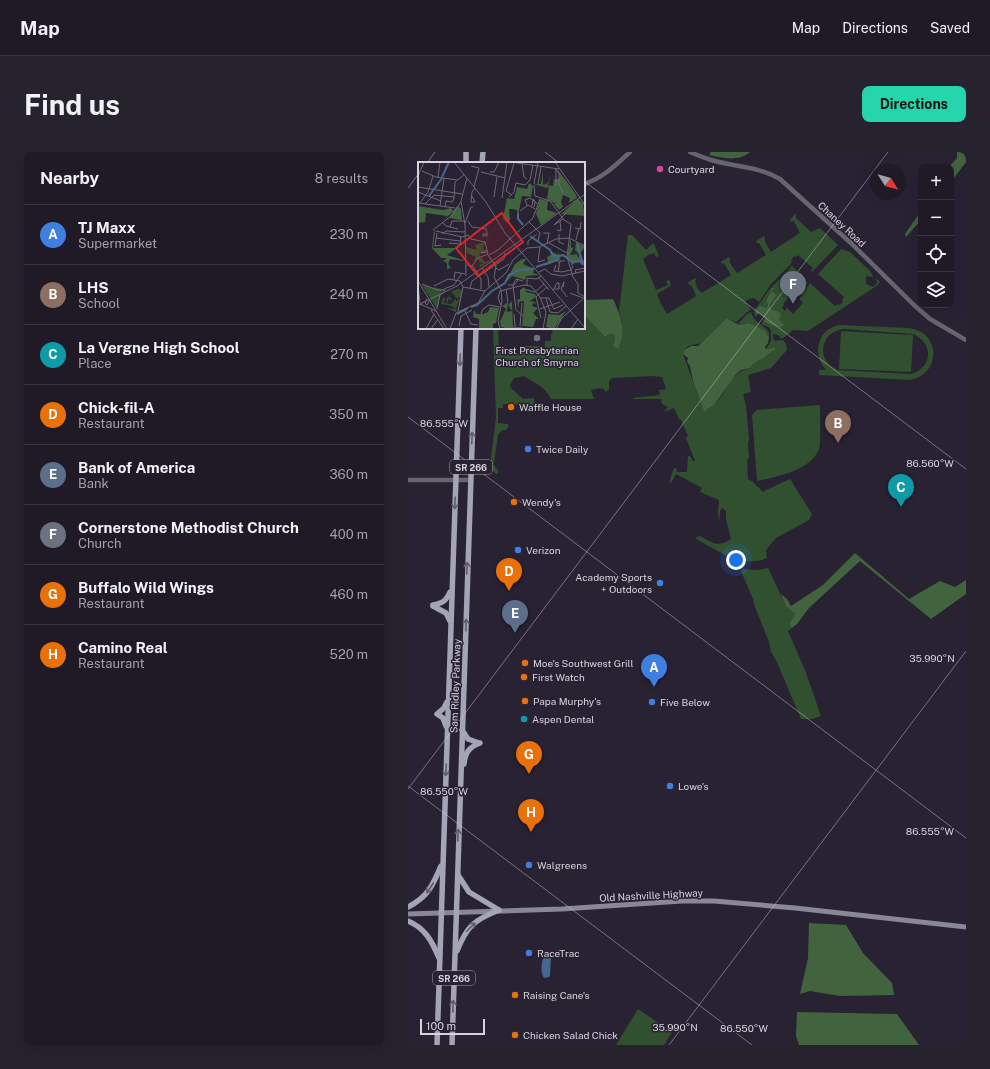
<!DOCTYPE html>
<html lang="en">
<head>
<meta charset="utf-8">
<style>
	:root { --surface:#1f1a26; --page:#27232e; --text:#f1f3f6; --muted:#a1a1a7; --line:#3c3843; --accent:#27d5ad }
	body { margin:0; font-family:"Public Sans",sans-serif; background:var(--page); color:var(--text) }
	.controls { position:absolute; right:12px; top:12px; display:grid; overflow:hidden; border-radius:8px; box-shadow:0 4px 16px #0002 }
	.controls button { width:36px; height:36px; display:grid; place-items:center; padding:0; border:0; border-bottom:1px solid var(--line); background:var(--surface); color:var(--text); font:20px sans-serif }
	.compass { position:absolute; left:462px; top:12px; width:36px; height:36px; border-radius:50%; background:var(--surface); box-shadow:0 4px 16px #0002; rotate:127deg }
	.scale { position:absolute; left:12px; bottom:10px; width:65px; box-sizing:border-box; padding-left:4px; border:2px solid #d7d3de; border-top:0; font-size:11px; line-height:14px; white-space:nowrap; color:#d7d3de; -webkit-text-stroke:3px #292233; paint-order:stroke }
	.you { position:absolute; left:328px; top:408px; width:14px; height:14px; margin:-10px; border:3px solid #fff; border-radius:50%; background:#1a73e8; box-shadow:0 0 0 6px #1a73e833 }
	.badge { display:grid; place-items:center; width:26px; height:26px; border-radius:50%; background:var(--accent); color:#fff; font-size:13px; font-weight:700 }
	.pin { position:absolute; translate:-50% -33px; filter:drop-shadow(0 1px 2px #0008) }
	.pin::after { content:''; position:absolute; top:21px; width:14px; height:12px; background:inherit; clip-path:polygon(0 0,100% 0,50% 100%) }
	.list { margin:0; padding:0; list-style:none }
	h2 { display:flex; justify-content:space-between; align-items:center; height:52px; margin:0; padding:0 16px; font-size:17px }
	h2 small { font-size:13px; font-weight:400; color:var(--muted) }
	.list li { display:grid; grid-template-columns:26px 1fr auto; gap:12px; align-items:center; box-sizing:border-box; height:60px; padding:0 16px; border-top:1px solid var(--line) }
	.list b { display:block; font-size:15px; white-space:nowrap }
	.list p { margin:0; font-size:13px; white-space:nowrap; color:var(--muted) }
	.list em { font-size:13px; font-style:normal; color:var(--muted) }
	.icon { flex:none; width:22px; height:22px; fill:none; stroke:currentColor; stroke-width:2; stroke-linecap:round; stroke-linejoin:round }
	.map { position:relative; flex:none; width:558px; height:893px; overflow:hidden; border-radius:8px }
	header { display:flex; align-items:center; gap:24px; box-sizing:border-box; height:56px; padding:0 20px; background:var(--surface); border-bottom:1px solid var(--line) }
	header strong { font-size:19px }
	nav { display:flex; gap:22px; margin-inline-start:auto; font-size:14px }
	.intro { display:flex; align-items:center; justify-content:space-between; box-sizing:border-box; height:96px; padding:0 24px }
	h1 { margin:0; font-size:28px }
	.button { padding:10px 18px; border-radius:8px; background:var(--accent); color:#111; font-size:14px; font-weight:700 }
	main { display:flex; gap:24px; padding:0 24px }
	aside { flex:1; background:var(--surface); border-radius:8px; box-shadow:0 4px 16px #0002 }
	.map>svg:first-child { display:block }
	.green { fill:#31502f; fill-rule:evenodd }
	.forest { fill:#41633e }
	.water { fill:#47688c }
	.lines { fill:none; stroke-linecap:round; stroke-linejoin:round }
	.tertiary { stroke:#65656e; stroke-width:4.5 }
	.secondary { stroke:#898897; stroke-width:5 }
	.primary { stroke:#a4a4b7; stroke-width:5.5 }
	.oneway { stroke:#605c6e }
	.ticks { fill:none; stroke:#d7d3de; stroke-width:1; stroke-opacity:0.45 }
	.hotel-dot { fill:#d1479c; stroke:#292233; stroke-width:1.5 }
	.worship-dot { fill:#6b7280; stroke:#292233; stroke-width:1.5 }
	.food-dot { fill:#e8710a; stroke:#292233; stroke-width:1.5 }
	.shop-dot { fill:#3f7fe0; stroke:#292233; stroke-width:1.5 }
	.culture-dot { fill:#0f9aa8; stroke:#292233; stroke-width:1.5 }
	.labels { text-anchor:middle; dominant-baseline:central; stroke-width:3; stroke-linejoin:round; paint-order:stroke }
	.shield { fill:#292233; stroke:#a39eab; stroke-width:1 }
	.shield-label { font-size:9px; font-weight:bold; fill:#d7d3de }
	.poi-label { font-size:10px; fill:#d7d3de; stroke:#292233; text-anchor:start }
	.street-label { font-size:10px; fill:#d7d3de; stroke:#292233 }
	.inset-river { fill:none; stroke:#47688c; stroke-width:2 }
	.inset-road { fill:none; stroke:#6f6977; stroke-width:1 }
	.view { fill:#d62828; fill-opacity:0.15; stroke:#d62828; stroke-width:2 }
	.inset-edge { fill:none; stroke:#d7d3de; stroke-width:2 }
	.ticks-label { font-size:10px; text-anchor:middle; fill:#d7d3de; stroke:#292233; stroke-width:3; stroke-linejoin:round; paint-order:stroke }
</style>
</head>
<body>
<header>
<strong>Map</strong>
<nav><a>Map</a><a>Directions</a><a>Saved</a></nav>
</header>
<div class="intro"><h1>Find us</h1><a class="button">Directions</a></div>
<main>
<aside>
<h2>Nearby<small>8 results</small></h2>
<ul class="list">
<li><span class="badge" style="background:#3f7fe0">A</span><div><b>TJ Maxx</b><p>Supermarket</p></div><em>230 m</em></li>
<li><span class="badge" style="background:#8d6e63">B</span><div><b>LHS</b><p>School</p></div><em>240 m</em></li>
<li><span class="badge" style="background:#0f9aa8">C</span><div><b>La Vergne High School</b><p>Place</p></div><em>270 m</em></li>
<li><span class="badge" style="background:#e8710a">D</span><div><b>Chick-fil-A</b><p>Restaurant</p></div><em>350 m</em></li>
<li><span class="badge" style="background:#5c6f8a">E</span><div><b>Bank of America</b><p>Bank</p></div><em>360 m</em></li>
<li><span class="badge" style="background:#6b7280">F</span><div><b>Cornerstone Methodist Church</b><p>Church</p></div><em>400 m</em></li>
<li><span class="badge" style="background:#e8710a">G</span><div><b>Buffalo Wild Wings</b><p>Restaurant</p></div><em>460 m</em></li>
<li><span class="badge" style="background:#e8710a">H</span><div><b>Camino Real</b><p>Restaurant</p></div><em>520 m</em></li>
</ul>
</aside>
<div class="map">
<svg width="558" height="893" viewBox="0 0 558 893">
	<rect width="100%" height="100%" fill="#292233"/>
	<g class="green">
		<path d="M 388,61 L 388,66 L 403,80 L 412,76 L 430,93 L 404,120 L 403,119 L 405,116 L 390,103 L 388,105 L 386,104 L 383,108 L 384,110 L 382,113 L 363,132 L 351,150 L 346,146 L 341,147 L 337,150 L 343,157 L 328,170 L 319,166 L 293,191 L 280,194 L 276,198 L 275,202 L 296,260 C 299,257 304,255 307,252 C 321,239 319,222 342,216 L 344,212 L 358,205 L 367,195 L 358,197 L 363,189 L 363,178 L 360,175 L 353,172 L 355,170 L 372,176 L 369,159 L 364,157 C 361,151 362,141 367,137 L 362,139 L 358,149 L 360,153 L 358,156 L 347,159 L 349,163 L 347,165 L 346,158 L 350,154 L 360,139 L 384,114 L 399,128 L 398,129 L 400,131 L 389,145 L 385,141 L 375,152 L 376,153 L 374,156 L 377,159 L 379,156 L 385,162 L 395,151 L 391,147 L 402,131 L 427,154 L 430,152 L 432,153 L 435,150 L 434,148 L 436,145 L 410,122 L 433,97 L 442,100 L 463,120 L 465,125 L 458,124 L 458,132 L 465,135 L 469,131 L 468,126 L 472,130 L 467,135 L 400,179 L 385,178 L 374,187 L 370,183 L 365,182 L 365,186 L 367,189 L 375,188 L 378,192 L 379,198 L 363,216 L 340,223 L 343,240 L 335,242 L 338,254 L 341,287 L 340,292 L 341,305 L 339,309 L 340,327 L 345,330 L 355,340 L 358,338 L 382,327 L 404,362 L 401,368 L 368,386 L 358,398 L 359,406 C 334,417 308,398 287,386 L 292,384 C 305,391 310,396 323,387 L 318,367 L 318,359 L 314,356 L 312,359 L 311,371 L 310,360 L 311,348 L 292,340 L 294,336 L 268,322 L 263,331 L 261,330 L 266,316 L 268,316 L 269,320 L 279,320 L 280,304 L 282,304 L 285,309 L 287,309 L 278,286 L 280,284 L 273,268 L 271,267 L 266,256 L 256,260 L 260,255 L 254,252 L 253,247 L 225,247 L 225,246 L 252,243 L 251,238 L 258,237 L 254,225 L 244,224 L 204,226 L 201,229 L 201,238 L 197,240 L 197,238 L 193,236 L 183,238 L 186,247 L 143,247 C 136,233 127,232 116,224 L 106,226 L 102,233 L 103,236 L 115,247 L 126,246 L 126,255 L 122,255 L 122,258 L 117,258 L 116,253 L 95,252 L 95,256 L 90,256 L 90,271 L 100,272 L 100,276 L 98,278 L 94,278 L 90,283 L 86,311 L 84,313 L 86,313 L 90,318 L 90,321 L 88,322 L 83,317 L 82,314 L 88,265 L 85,176 L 90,176 L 91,199 L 95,199 L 95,203 L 113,202 L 113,194 L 133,194 L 133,196 L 137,196 L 137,189 L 143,189 L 143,182 L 144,182 L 145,176 L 176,176 L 176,163 L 197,185 L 201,182 L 206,182 L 210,196 L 214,169 L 211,159 L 220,83 L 224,83 L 238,98 L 244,92 L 246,92 L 251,104 L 248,105 L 246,101 L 240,103 L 235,107 L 248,138 L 260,133 L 258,129 L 261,128 L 263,132 L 262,134 L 249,142 L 253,152 L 259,162 L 288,144 L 284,134 L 279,131 L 287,126 L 288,128 L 287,129 L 289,136 L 294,141 L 323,123 L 316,111 L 314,112 L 313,110 L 321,105 L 322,107 L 322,111 L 329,121 L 358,103 L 351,91 L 349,91 L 348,89 L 356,84 L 357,87 L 357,90 L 363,100 L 392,81 L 386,69 L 383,70 L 382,68 Z"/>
		<path d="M 343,160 C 347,174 363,174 361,185 L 355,178 L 341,171 L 331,173 L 330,172 L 338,163 Z"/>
		<path d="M 432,173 L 501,176 C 533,180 534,222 502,228 L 411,223 L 411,218 L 418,218 C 404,201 409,177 432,173 ZM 436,177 L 505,182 C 526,191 525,216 503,222 L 430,218 C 407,209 412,179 436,177 Z"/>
		<path d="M 433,179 L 505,183 L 503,220 L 431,217 Z"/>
		<path d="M 412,253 C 412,262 413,291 411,297 C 403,318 369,325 349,329 L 344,263 L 349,258 Z"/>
		<path d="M 360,416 L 378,454 L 387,462 L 381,472 L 384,476 L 380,479 L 397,518 L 413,564 L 404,567 L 393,567 L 368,508 L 363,500 L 361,490 L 347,455 L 345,447 L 333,419 L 334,417 L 351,418 Z"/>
		<path d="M 230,857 L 264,880 L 256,893 L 208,893 Z"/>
	</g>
	<g class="forest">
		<path d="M 303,0 L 342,0 C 331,10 314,6 301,3 Z"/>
		<path d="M 549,0 L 558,0 L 558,10 L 543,30 L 543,15 L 541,15 L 549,6 Z"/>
		<path d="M 513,59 L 513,68 L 498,85 L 497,82 Z"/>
		<path d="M 364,136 L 367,136 L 364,139 L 368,143 L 362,153 L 364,157 L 369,159 L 373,162 L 371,168 L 376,173 L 372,176 L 355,170 L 357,166 L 351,161 L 349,163 L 347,159 L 352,154 L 358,156 L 360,153 L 358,149 Z"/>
		<path d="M 205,147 C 213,164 219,179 210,197 L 205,194 L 207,188 L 206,182 L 201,182 L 197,185 L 176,163 L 176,148 Z"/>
		<path d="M 319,166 L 331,173 L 341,171 L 356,178 L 361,185 L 360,191 L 357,195 L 358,197 L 367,195 L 367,198 C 362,200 360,203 356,206 C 350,209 346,210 342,216 L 333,218 L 328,222 L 307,252 L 296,260 L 285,229 L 282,214 L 279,210 L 280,206 L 275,202 L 276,198 L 283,194 L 290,194 Z"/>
		<path d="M 447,401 L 501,447 L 532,429 L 547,435 L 558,428 L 558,442 L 523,467 L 452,409 L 401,456 L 389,472 L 384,476 L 381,472 L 387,462 L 378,454 L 373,442 L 379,447 L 383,454 L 415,433 Z"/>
		<path d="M 401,771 L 438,773 L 455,801 L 484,831 L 486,843 L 432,844 L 402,839 L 392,842 L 400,806 Z"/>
		<path d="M 389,860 L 489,862 L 511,893 L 391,893 L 388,884 Z"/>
	</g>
	<path class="water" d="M 137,803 L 140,803 L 143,806 L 142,823 L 141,825 L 136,826 C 132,820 133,809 137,803 Z"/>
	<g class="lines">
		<g class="tertiary">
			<path d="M 282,0 C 289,3 296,6 303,8 C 326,15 350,14 372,27 L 444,92 L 507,154 L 522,167 L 558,188"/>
			<path d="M 176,32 C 195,26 208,13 222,0"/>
			<path d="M 0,328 L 62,328"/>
		</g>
		<path class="secondary" d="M 0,762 L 154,757 L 274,749 L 306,749 L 387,756 L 558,775"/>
		<g class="primary">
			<path d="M 58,11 L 58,0"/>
			<path d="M 74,11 L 75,0"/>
			<path d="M 25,453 C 35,451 38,449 42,440"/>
			<path d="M 25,454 L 38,461 L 42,469"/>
			<path d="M 38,574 L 35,566 L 29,562 L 36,556 L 39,550"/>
			<path d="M 54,578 L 60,587 L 71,591"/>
			<path d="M 56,612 C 57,601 61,595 72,591"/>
			<path d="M 50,723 L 61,740 L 91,758"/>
			<path d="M 0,755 C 20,745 25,733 33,714"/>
			<path d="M 0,769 C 17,776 24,789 31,806"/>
			<path d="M 49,799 C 59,774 66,768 91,758"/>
			<path d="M 29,893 L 53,176"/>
			<path d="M 44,893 L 68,176"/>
		</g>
	</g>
	<defs><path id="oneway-shaft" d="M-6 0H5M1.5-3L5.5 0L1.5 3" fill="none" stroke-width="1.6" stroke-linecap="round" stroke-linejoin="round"/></defs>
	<g class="oneway">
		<use href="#oneway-shaft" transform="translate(52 208) rotate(92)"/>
		<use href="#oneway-shaft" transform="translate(64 286) rotate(-88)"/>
		<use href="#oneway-shaft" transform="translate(47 351) rotate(92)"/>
		<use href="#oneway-shaft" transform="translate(59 416) rotate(-88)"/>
		<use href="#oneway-shaft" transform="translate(58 473) rotate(-89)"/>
		<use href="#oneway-shaft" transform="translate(38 618) rotate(92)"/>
		<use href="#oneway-shaft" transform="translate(50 683) rotate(-88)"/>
		<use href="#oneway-shaft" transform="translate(22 736) rotate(123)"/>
		<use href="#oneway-shaft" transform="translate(63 775) rotate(-45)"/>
		<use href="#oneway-shaft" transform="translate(45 854) rotate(-88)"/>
	</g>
	<path class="ticks" d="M 137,0 L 151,11M 19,11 L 27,0M 176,29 L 558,317M 0,36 L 11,21M 0,265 L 558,686M 0,634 L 344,893M 0,637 L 480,0M 261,893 L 558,499"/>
	<circle class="hotel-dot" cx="252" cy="17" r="4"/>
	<circle class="worship-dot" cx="129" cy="186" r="4"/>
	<g class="food-dot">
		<circle cx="103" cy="255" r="4"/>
		<circle cx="106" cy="350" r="4"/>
		<circle cx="117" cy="511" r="4"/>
		<circle cx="116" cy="525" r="4"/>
		<circle cx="117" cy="549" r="4"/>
		<circle cx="107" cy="843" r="4"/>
		<circle cx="107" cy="883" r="4"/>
	</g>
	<g class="shop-dot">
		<circle cx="120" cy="297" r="4"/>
		<circle cx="110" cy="398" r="4"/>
		<circle cx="252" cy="431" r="4"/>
		<circle cx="244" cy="550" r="4"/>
		<circle cx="262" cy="634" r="4"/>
		<circle cx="121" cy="713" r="4"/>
		<circle cx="121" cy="801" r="4"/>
	</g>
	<circle class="culture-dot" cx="116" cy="567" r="4"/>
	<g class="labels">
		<g class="shield">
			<rect x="42" y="308" width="42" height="14" rx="3"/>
			<rect x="25" y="819" width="42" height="14" rx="3"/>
		</g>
		<g class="shield-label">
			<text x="63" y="315">SR 266</text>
			<text x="46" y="826">SR 266</text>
		</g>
		<g class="poi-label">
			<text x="260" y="17">Courtyard</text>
			<text x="129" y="198" text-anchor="middle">First Presbyterian<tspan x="129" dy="12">Church of Smyrna</tspan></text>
			<text x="111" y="255">Waffle House</text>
			<text x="128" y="297">Twice Daily</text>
			<text x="114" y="350">Wendy's</text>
			<text x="118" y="398">Verizon</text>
			<text x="244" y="425" text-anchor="end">Academy Sports<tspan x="244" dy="12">+ Outdoors</tspan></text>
			<text x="125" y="511">Moe's Southwest Grill</text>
			<text x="124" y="525">First Watch</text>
			<text x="125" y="549">Papa Murphy's</text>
			<text x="252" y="550">Five Below</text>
			<text x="124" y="567">Aspen Dental</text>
			<text x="270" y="634">Lowe's</text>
			<text x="129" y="713">Walgreens</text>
			<text x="129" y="801">RaceTrac</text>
			<text x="115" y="843">Raising Cane's</text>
			<text x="115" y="883">Chicken Salad Chick</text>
		</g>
		<g class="street-label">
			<text transform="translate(434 72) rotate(43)">Chaney Road</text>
			<text transform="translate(47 534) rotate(-88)">Sam Ridley Parkway</text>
			<text transform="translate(243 743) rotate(-3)">Old Nashville Highway</text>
		</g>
	</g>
	<g transform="translate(10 10)">
		<rect width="167" height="167" fill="#292233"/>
		<path d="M 73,71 L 65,85 L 66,88 L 61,93 L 67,100 L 73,98 L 62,105 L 61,103 L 66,101 L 61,100 L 61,96 L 55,100 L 58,95 L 49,91 L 48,85 L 59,88 L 57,83 L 67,80 ZM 4,123 L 29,128 L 23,130 L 19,147 ZM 39,127 L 44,128 L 43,137 L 39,142 L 38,150 L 29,146 L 38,147 L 34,144 L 23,142 L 23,141 L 26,134 L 27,138 L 25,140 L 30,142 L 28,138 L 32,132 L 31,136 L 33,135 L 34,139 L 30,137 L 30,142 L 36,141 L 34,140 L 38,137 L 38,139 L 42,137 L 43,135 L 38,136 L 35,131 L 34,133 L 34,129 Z" fill="#31502f"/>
		<path d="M 139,7 L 152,24 L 144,13 L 161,37 L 157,31 L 159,36 L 151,41 L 152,36 L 145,33 L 143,40 L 145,45 L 141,48 L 136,42 L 139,40 L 136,41 L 129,37 L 131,24 L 129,26 L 116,22 L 123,22 L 125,8 L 125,23 L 130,21 L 132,13 L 131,21 L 129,23 L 135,24 L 136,17 L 141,17 L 142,14 ZM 111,21 L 115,24 L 113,35 L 104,34 L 100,54 L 105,63 L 100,58 L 99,48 L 94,47 L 91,47 L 92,58 L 89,61 L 85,56 L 89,36 L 96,37 L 99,25 L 109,27 ZM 122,37 L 130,39 L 129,48 L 139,51 L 123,63 L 118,52 ZM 160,37 L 167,43 L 165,43 L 167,54 L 143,52 ZM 0,44 L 25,48 L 33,46 L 35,49 L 40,44 L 43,47 L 44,58 L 31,56 L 36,49 L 30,54 L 25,58 L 29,54 L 8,51 L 7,60 L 1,61 ZM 16,68 L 17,70 L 15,86 L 45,86 L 39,86 L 29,93 L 48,99 L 32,97 L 30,102 L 33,106 L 29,107 L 29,101 L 25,99 L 29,96 L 23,96 L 14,86 ZM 153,76 L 153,86 L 156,85 L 156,77 L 156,85 L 152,93 L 159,92 L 161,97 L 161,92 L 157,88 L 158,80 L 167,85 L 162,91 L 167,102 L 158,100 L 153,104 L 153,99 L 149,95 ZM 133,89 L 140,93 L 141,89 L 141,94 L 146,92 L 149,96 L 143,94 L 140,103 L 140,99 L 126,104 L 130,100 L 129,95 L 133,93 ZM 104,97 L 108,97 L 105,102 L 116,107 L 115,111 L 122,113 L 108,114 L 107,118 L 94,114 L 87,121 L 97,102 ZM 106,125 L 108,130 L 117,132 L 118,135 L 112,139 L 117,140 L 118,142 L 115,141 L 114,144 L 120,146 L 115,151 L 121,157 L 118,157 L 115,165 L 105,164 L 103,167 L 92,167 L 83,165 L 82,159 L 88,147 L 84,144 L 90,140 L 89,150 L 94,149 L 90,143 L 94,139 L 95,165 L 104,165 L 106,139 L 101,140 L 101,147 L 99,138 L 102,137 L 102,128 ZM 72,145 L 81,146 L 78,161 L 75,162 L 75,167 L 61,167 L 61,157 L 55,155 L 56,148 L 58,152 L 65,152 L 70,150 ZM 148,149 L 136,167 L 128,165 L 130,152 L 141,153 Z" fill="#41633e"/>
		<path class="inset-river" d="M 24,15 L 31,0M 11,34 L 24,16M 100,51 L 100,57 L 105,63M 112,74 L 132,88 L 135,94 L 138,93M 118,105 L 139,98 L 139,94 L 145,93 L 154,100 L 162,99 L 165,103 L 159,81M 53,145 L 59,143 L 74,129 L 87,121 L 91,113 L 101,108 L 116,107M 39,152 L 50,146"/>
		<path class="inset-road" d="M 36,0 L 68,40 L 87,71 L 167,166M 93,0 L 141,7M 137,0 L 167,43M 104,2 L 106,15 L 109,17M 53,4 L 61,6 L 56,25M 137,7 L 141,11 L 141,22 L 145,31M 4,9 L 18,15 L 39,18M 63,10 L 87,16M 72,10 L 76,10 L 81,0M 0,14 L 6,0M 20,15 L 22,0M 116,22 L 120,0M 120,22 L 123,5M 107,23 L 112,18 L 115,3M 116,23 L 117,34 L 132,39 L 146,58 L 153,62 L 149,95 L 155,115 L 160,122 L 160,131 L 167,135M 138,24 L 138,7M 0,25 L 44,32M 0,30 L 23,39M 94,33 L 88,29 L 96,1M 54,34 L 57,40 L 53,40 L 54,30 L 57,26M 76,35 L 79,15M 91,35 L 96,30 L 98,21 L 107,23M 84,36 L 89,0M 0,41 L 37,46M 2,41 L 10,30 L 15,14M 7,42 L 16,33 L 36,35M 109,43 L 107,38 L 112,36 L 117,40 L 116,45M 22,44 L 26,16M 114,44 L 115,37 L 119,42M 27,45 L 28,39 L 34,40 L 36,37 L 37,20 L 46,13M 102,49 L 110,43 L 117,47M 145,57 L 136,63 L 148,51M 50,59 L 54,65 L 69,67M 24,60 L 28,64 L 40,67M 111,60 L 122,71 L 120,79M 47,61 L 53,45 L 55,45M 32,65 L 34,59 L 46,59M 157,66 L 162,67 L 163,60M 15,68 L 33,54 L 43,40M 68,68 L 69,70 L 69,74 L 65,74 L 65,72 L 69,72M 139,68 L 143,69 L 142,59M 18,69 L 44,75 L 50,73 L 53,77 L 67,80 L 70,92M 19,71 L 17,84 L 23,83M 125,71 L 131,71 L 129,82M 24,72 L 28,69 L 47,70M 141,72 L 141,80 L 146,82M 18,76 L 42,79M 158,78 L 161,66M 31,81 L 42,82 L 43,75M 131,81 L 149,91M 110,83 L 110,79 L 119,72M 122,85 L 120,100 L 127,98M 69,88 L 63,91 L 69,90M 70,93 L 78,104 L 76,115 L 83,128 L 84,139 L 80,159 L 82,167M 71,93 L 80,88 L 115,56 L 122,37M 49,103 L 55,104 L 63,117 L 63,127M 138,103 L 136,109 L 144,110 L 153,108 L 155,104M 54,104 L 60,96 L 70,92M 64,106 L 70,115 L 71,125M 78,106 L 81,108 L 91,102M 121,110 L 127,107 L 133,112 L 144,114 L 167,109M 140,110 L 142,99 L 147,99M 158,111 L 157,108 L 167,106M 48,114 L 47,63 L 43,39 L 49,16M 120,115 L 131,128M 36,117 L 37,110 L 47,112M 0,119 L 29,167M 105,119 L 98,117 L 95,123 L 98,148 L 105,154M 0,122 L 2,141M 4,122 L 19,128 L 27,128M 90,123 L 96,123 L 101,117M 109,123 L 109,116 L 119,117 L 123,114M 16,124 L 30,117 L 42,119 L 45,125 L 40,149M 45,125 L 67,129M 145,125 L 146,120 L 143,127 L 149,135M 52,126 L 54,119 L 86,97 L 87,91M 26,127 L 36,123 L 44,111M 88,127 L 90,140M 105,127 L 117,130 L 126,122M 135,129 L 139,121 L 141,121 L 141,127 L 137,127M 152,131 L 165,136M 123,136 L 131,136 L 136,147 L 145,143M 128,136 L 132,150 L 140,151 L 148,144M 9,137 L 7,141 L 9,143 L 12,138M 2,142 L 18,149M 0,143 L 39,124 L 167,32M 83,143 L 80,136 L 82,129 L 106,123 L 113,124 L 122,135 L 128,150 L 125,167M 19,147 L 22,133 L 26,130M 46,147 L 53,162 L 60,163M 122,147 L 142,140M 13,148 L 26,167M 63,152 L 65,147 L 71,143 L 82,145M 96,152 L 97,165M 123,156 L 118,135 L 129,125M 41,164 L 43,154 L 54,148M 102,164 L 104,141M 8,167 L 16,152M 13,167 L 20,157M 32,167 L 38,151 L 60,141 L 67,129 L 88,111 L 95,98 L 109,86 L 121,85 L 138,77 L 151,76 L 167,84M 138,167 L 143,157 L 167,135M 153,167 L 160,157"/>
		<path class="view" d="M 84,51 L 105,80 L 60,114 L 38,86 Z"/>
		<rect width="167" height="167" class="inset-edge"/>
	</g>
	<g class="ticks-label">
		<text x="36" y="275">86.555°W</text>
		<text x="522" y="315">86.560°W</text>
		<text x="524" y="510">35.990°N</text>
		<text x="36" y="643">86.550°W</text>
		<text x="522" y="683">86.555°W</text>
		<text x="267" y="879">35.990°N</text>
		<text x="336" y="880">86.550°W</text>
	</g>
</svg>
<div class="controls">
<button>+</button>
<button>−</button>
<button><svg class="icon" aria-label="locate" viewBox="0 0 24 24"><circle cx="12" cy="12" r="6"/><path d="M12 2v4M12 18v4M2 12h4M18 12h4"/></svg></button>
<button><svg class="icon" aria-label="layers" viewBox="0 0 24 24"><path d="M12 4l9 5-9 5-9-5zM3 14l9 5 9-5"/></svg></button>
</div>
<svg class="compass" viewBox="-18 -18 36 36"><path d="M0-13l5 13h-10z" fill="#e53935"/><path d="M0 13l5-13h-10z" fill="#a1a1a7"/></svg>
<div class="scale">100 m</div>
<div class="you"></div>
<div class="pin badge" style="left:246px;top:535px;background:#3f7fe0">A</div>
<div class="pin badge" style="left:430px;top:291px;background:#8d6e63">B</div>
<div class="pin badge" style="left:493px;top:355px;background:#0f9aa8">C</div>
<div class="pin badge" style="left:101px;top:439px;background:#e8710a">D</div>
<div class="pin badge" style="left:107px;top:481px;background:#5c6f8a">E</div>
<div class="pin badge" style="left:385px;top:152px;background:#6b7280">F</div>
<div class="pin badge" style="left:121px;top:622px;background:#e8710a">G</div>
<div class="pin badge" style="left:123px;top:680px;background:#e8710a">H</div>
</div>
</main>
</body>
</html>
